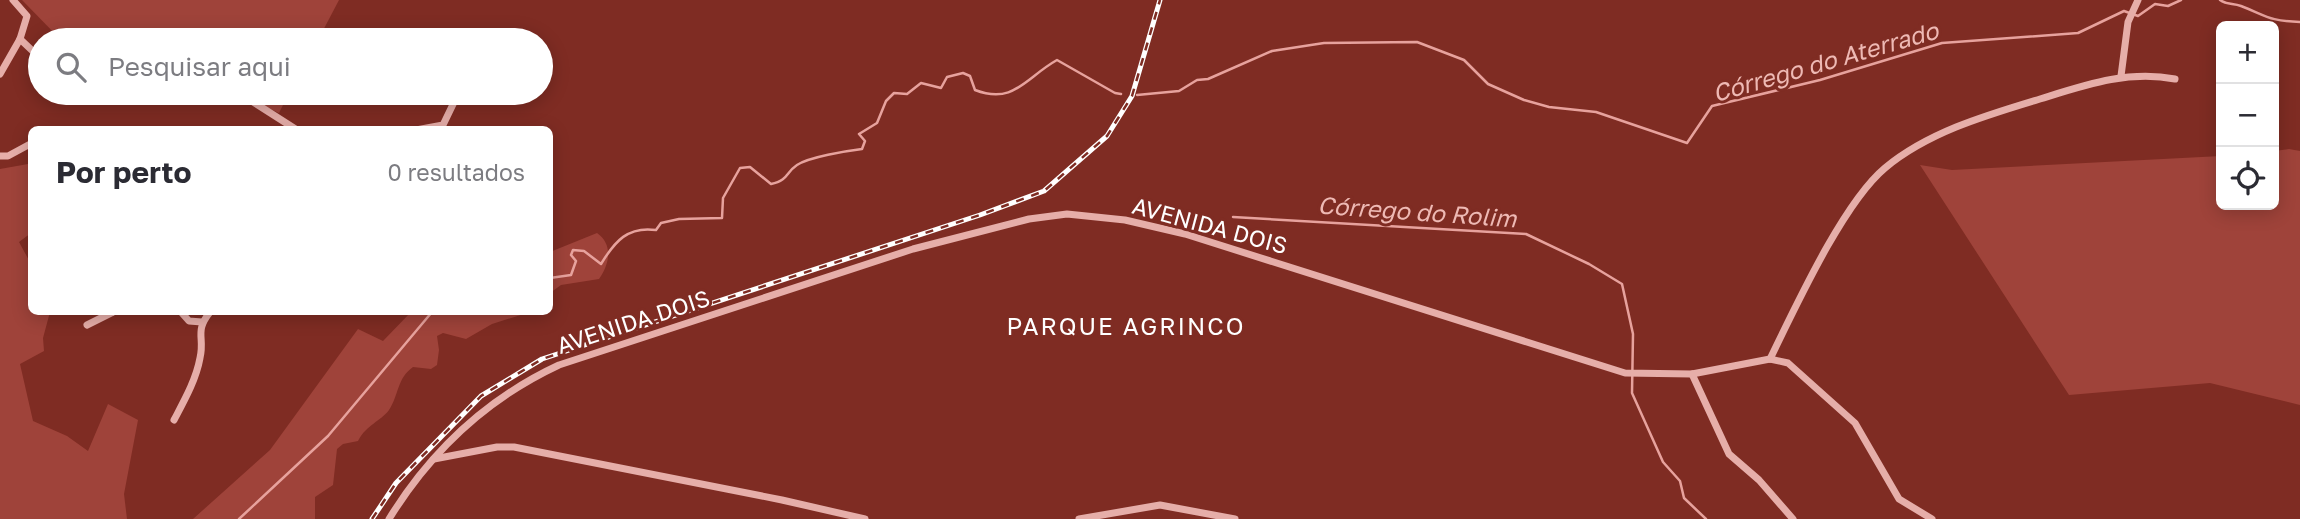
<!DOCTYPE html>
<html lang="pt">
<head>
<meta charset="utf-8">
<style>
	:root { --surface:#fff; --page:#f2f2f3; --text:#2b2b33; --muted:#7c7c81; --line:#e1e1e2 }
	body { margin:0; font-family:"Golos Text",sans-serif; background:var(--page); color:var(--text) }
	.controls { position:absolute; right:21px; top:21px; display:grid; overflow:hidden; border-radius:10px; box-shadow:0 4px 18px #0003 }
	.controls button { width:63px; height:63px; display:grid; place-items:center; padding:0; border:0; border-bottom:2px solid var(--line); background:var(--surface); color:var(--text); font:35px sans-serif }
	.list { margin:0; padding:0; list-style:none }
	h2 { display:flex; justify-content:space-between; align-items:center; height:91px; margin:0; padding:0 28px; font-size:30px }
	h2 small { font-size:23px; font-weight:400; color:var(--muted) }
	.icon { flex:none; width:38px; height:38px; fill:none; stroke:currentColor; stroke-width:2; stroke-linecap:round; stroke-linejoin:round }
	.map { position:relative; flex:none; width:2300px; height:519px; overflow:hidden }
	.search { position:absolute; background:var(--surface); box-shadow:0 4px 18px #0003; left:28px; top:28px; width:525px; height:77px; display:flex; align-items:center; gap:18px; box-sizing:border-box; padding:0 24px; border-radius:38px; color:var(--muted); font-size:26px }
	.panel { position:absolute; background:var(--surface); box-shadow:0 4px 18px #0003; left:28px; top:126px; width:525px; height:189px; border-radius:10px }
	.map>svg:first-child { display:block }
	.green { fill:#9f433a }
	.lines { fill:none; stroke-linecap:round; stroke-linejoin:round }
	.stream { stroke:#e7a29d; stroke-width:2.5 }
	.minor { stroke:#e6aea9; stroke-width:7 }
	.rail-casing { stroke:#fff; stroke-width:5 }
	.rail { stroke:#7f2c23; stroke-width:2.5; stroke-dasharray:8; stroke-linecap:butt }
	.labels { text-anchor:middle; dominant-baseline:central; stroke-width:6; stroke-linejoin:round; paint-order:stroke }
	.street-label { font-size:23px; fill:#fff; stroke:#7f2c23 }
	.water-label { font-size:24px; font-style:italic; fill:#eeb9b4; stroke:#7f2c23 }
	.neighbourhood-label { font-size:24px; letter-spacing:2px; fill:#fff; stroke:#7f2c23 }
</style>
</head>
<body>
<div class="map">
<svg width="2300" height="519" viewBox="0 0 2300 519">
	<rect width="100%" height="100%" fill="#7f2c23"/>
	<g class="green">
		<path d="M 22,0 L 339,0 L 318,40 L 61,40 Z"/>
		<path d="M 194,93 L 289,93 L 279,113 L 255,102 Z"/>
		<path d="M 2289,149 L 2300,151 L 2300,405 L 2210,383 L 2069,395 L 1920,165 L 1952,170 L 2221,156 L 2221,205 L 2274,205 L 2274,151 Z"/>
		<path d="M 28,164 L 31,173 L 31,233 L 19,242 L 31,264 L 32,312 L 50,312 L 43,338 L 44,351 L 20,364 L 33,421 L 67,436 L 88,451 L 108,404 L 138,420 L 124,494 L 127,519 L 0,519 L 0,169 Z"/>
		<path d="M 597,233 C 614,245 609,265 599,279 L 561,285 L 550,293 L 550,252 Z"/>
		<path d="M 411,312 L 530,312 L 492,324 L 466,339 L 443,333 L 437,336 L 439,350 L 437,365 L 431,369 L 413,367 C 397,378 399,395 389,410 C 380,422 367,424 358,441 L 343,444 L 337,449 L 333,485 L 315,497 L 315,519 L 193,519 L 270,450 L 358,329 L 383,341 Z"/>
	</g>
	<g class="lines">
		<g class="stream">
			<path d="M 2220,0 C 2227,5 2233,3 2241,6 C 2267,16 2269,21 2300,22"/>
			<path d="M 1137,95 L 1179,91 L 1197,80 L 1208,79 L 1272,51 L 1324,43 L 1417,42 L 1464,60 L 1488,84 L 1524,100 L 1549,107 L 1596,112 L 1687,143 L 1712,106 L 1820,80 L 1942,43 L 2078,33 L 2124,11 L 2138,16 L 2155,4 L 2168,6 L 2181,0"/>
			<path d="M 1233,217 L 1526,234 L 1589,264 L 1622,284 L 1633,334 L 1632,393 L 1663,462 L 1680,481 L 1684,498 L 1706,519"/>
			<path d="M 550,278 L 571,275 L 576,261 L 571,255 L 573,250 L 584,251 L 601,264 C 615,241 628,226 656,230 L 661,223 L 679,219 L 722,218 L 723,198 L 740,168 L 750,167 L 771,184 C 789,180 785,173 797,165 C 809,157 846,151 862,149 L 865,141 L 859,134 L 877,123 L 886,101 L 894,93 L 907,94 L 921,83 L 941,88 L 947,77 L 963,73 L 970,76 L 975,90 C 1014,105 1025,78 1057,60 L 1115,93 L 1121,94"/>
			<path d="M 239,519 L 328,436 L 432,312"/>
		</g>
		<g class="minor">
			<path d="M 20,39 L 40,58"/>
			<path d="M 0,74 L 20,39 L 27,16 L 13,0"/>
			<path d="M 2121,76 L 2128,22 L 2138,0"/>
			<path d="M 229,93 L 247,98 L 297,130"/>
			<path d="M 416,130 L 443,125 L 457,96"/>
			<path d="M 0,156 L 8,156 L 32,143"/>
			<path d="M 181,312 L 189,321 L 202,322"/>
			<path d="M 87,325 L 113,312"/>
			<path d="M 1770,359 C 1795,308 1843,203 1885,168 C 1928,132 1987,115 2040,99 C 2085,85 2127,70 2175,79"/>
			<path d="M 1692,374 L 1729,454 L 1759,480 L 1793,519"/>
			<path d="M 174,420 C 184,401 196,380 200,358 C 205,337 194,332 210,312"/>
			<path d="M 434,459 L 497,447 L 514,447 L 782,500 L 865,519"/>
			<path d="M 389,519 C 431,451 486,399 559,365 L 913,249 L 1029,219 L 1067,214 L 1125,220 L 1185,234 L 1625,373 L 1692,374 L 1770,359 L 1788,363 L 1855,423 L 1899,499 L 1932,519"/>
			<path d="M 1079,519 L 1160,505 L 1235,519"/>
		</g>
		<g class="rail-casing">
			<path id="rail" d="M 372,519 L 396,483 L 481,396 L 542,359 L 980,215 L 1044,191 L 1107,136 L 1132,96 L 1160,0"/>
		</g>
		<use href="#rail" class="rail"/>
	</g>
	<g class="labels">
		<g class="street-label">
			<text transform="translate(1210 225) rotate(15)">AVENIDA DOIS</text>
			<text transform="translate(633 321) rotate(-18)">AVENIDA DOIS</text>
		</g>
		<g class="water-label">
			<text transform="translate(1825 61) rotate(-16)">Córrego do Aterrado</text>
			<text transform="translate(1417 211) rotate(4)">Córrego do Rolim</text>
		</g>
		<g class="neighbourhood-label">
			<text x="1126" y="325">PARQUE AGRINCO</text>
		</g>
	</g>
</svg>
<div class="controls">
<button>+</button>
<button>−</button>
<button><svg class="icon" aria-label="locate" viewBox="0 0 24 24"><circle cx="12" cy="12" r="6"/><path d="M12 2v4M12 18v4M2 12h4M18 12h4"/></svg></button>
</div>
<div class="search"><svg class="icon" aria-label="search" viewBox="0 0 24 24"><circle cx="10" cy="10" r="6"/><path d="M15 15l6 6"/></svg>Pesquisar aqui</div>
<section class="panel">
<h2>Por perto<small>0 resultados</small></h2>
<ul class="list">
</ul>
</section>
</div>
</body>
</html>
